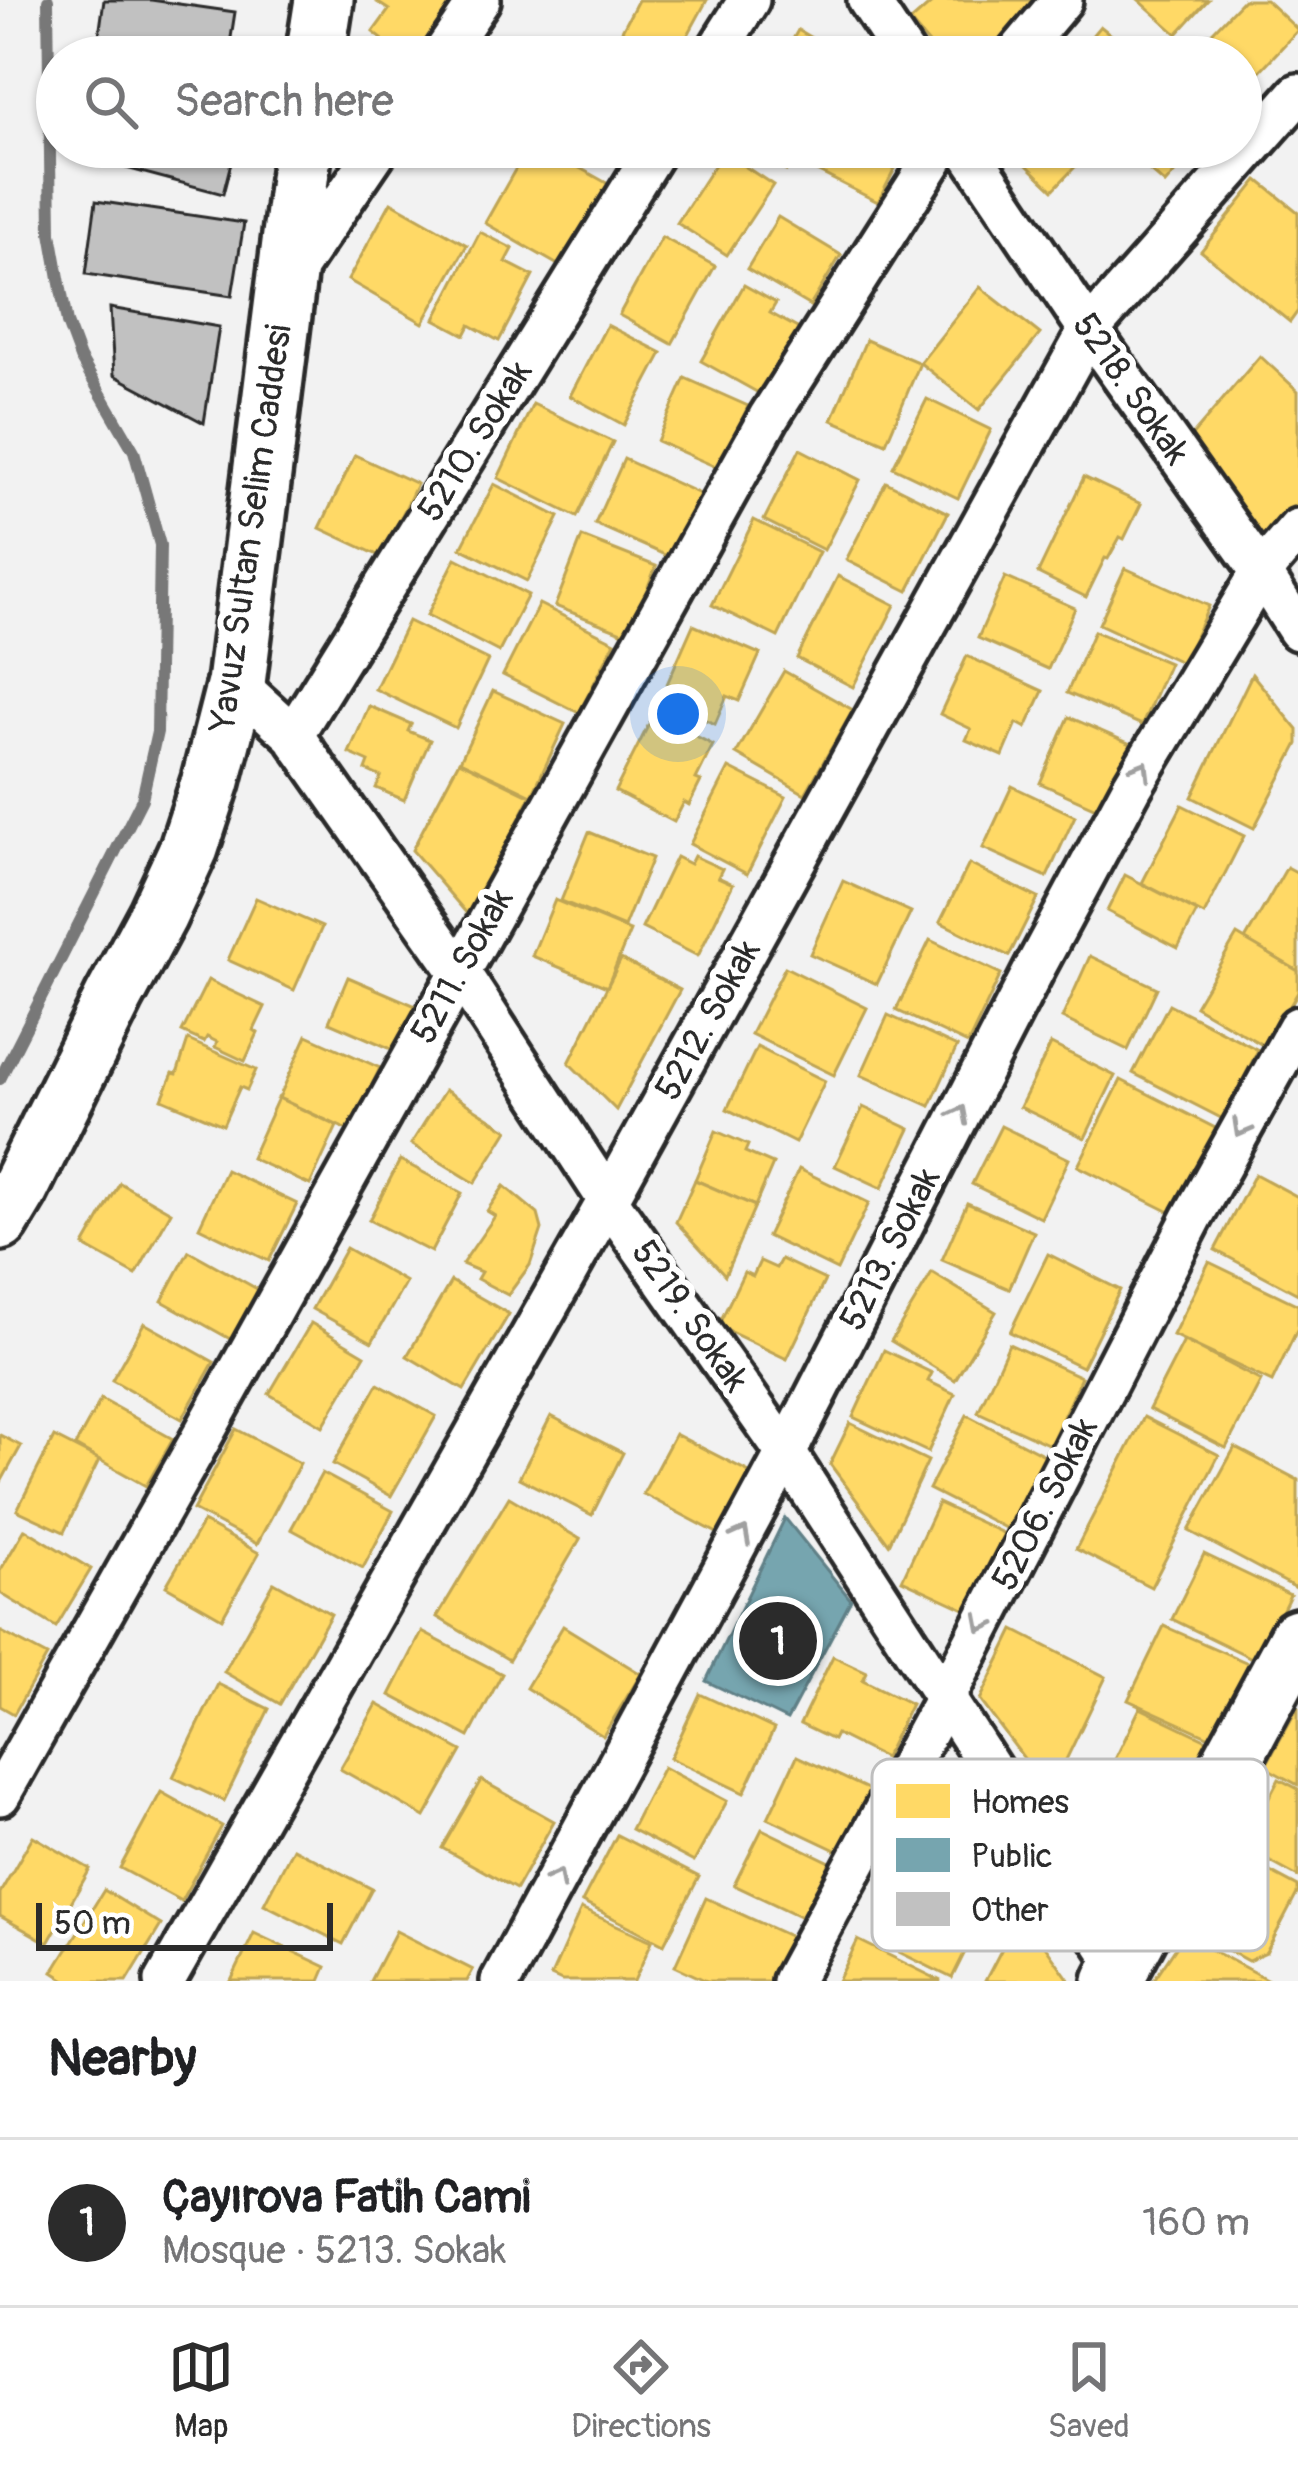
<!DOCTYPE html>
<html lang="en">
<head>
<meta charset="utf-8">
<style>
	:root { --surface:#fff; --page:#f6f6f6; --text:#202124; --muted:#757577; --line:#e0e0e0; --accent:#2b2b2b }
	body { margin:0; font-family:Pangolin,sans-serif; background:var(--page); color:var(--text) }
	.scale { position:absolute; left:36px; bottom:30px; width:297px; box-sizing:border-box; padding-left:12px; border:6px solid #2b2b2b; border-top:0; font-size:33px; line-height:42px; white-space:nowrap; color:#2b2b2b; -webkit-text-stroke:9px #fff; paint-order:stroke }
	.you { position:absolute; left:678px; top:714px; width:42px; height:42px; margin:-30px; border:9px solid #fff; border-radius:50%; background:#1a73e8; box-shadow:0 0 0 18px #1a73e833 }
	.badge { display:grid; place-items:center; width:78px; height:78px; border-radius:50%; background:var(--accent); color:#fff; font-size:39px; font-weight:700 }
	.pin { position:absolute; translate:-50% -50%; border:6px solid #fff; box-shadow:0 3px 12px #0006 }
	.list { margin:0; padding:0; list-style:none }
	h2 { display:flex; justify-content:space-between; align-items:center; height:156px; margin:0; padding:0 48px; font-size:51px }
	h2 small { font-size:39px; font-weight:400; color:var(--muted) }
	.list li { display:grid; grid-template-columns:78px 1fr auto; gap:36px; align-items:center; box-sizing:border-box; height:168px; padding:0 48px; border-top:3px solid var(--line) }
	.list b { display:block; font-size:45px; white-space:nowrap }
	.list p { margin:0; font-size:39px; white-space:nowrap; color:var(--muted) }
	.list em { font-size:39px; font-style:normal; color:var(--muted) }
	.icon { flex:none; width:66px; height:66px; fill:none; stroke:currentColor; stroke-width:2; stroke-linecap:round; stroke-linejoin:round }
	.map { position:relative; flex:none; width:1298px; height:1981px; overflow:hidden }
	.search { position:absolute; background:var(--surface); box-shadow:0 3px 9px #0004; left:36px; right:36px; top:36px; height:132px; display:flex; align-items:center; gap:30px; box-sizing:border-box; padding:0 42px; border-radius:66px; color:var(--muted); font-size:45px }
	.sheet { height:324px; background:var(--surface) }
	nav { display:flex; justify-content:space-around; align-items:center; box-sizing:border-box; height:168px; border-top:3px solid var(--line); background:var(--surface); font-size:33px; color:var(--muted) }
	nav a { display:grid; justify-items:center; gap:6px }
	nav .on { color:var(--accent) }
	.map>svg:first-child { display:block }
	.homes { fill:#ffd966; stroke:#bfa554; stroke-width:3 }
	.public { fill:#76a5af; stroke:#608087; stroke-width:3 }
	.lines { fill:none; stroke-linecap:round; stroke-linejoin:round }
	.stream { stroke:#787878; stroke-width:12 }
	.building { fill:#c1c1c1; stroke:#2b2b2b; stroke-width:3 }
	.street-casing { stroke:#2b2b2b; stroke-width:48 }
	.secondary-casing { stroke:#2b2b2b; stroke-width:66 }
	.street { stroke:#fff; stroke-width:39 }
	.secondary { stroke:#fff; stroke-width:57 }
	.oneway { stroke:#a0a0a0 }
	.labels { text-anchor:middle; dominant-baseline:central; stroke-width:12; stroke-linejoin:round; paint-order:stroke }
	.street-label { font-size:36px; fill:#2b2b2b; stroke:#fff }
	.key { fill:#fff; stroke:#bfbfbf; stroke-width:3 }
	.key-label { font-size:33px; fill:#2b2b2b }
</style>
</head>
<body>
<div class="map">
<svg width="1298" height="1981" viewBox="0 0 1298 1981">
	<rect width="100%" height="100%" fill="#f2f2f2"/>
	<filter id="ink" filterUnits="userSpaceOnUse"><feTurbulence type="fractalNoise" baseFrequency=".00833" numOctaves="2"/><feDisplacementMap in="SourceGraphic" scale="24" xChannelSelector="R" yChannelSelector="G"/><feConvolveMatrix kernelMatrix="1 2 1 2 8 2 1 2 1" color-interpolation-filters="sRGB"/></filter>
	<g filter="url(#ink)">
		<g class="homes">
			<path d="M 378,0 L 468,0 L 427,57 L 369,57 L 382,39 L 373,32 L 389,10 L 377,2 Z"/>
			<path d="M 638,0 L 707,0 L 676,57 L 608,57 Z"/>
			<path d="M 935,0 L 1034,0 L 1042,9 L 987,57 L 940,57 L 910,22 Z"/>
			<path d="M 1139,0 L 1208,0 L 1177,34 Z"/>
			<path d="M 1243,0 L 1266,0 L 1298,30 L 1242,90 L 1241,57 L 1207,57 L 1197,48 Z"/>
			<path d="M 1100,26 L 1139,57 L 1074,57 Z"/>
			<path d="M 798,30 L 833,51 L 829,57 L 783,57 Z"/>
			<path d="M 528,147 L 542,147 L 612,186 L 565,269 L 485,223 Z"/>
			<path d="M 744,147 L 800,147 L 786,171 Z"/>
			<path d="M 827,147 L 906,147 L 878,202 L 815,170 Z"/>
			<path d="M 1008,147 L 1094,147 L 1053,190 Z"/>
			<path d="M 1123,147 L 1197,147 L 1165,184 Z"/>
			<path d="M 723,152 L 773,185 L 727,255 L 677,223 Z"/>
			<path d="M 1258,180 L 1298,212 L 1298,311 L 1290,322 L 1201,251 Z"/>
			<path d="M 391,202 L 467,245 L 423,323 L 348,280 Z"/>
			<path d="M 778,217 L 841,255 L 810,306 L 747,269 Z"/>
			<path d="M 480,232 L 513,249 L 506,262 L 533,276 L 499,341 L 470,325 L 465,335 L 435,319 Z"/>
			<path d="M 662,237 L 715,266 L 672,344 L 619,315 Z"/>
			<path d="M 744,285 L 776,303 L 770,313 L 801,330 L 764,396 L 701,361 Z"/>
			<path d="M 980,287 L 1040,334 L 979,410 L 920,363 Z"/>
			<path d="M 607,325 L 662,353 L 624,425 L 570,396 Z"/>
			<path d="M 866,340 L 920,363 L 886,443 L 832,420 Z"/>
			<path d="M 1260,356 L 1298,391 L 1298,521 L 1273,550 L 1189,439 Z"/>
			<path d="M 685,378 L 748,406 L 721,469 L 657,441 Z"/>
			<path d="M 927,399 L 991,430 L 958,498 L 893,467 Z"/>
			<path d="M 533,404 L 613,442 L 577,517 L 498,478 Z"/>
			<path d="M 800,449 L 860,480 L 824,550 L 764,520 Z"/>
			<path d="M 355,455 L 417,484 L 382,557 L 320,528 Z"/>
			<path d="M 624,459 L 702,495 L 674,559 L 595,524 Z"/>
			<path d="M 1084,477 L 1141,504 L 1124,539 L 1120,537 L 1108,559 L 1105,558 L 1086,597 L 1038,573 Z"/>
			<path d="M 886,482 L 948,513 L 908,591 L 846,560 Z"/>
			<path d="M 494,484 L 559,517 L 527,581 L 461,548 Z"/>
			<path d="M 754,520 L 819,552 L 778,637 L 712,605 Z"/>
			<path d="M 582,537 L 656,566 L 629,635 L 555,606 Z"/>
			<path d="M 456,558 L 528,595 L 499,652 L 427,615 Z"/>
			<path d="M 1125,568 L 1209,606 L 1183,663 L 1099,624 Z"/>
			<path d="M 838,576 L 895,605 L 853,687 L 797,658 Z"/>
			<path d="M 1005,577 L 1075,608 L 1048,669 L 978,638 Z"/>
			<path d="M 539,604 L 615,642 L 579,713 L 503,675 Z"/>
			<path d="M 408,621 L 488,660 L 456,728 L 375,689 Z"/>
			<path d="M 693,625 L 760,654 L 739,701 L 727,696 L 715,724 L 678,708 L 685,693 L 667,684 Z"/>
			<path d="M 1094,631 L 1169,663 L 1142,725 L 1067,693 Z"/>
			<path d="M 967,656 L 1043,691 L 1026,728 L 1017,723 L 1003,756 L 966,740 L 971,729 L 940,714 Z"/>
			<path d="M 784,671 L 853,710 L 805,794 L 736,754 Z"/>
			<path d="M 1252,674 L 1298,730 L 1298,744 L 1254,828 L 1192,797 Z"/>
			<path d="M 493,691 L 565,724 L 532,795 L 460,761 Z"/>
			<path d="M 369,706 L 411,724 L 408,731 L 430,740 L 404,800 L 376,788 L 381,777 L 366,770 L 369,762 L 349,753 Z"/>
			<path d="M 654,714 L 713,745 L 696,779 L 701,781 L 689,805 L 684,802 L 674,822 L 615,791 Z"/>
			<path d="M 1069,717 L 1133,745 L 1103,811 L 1040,783 Z"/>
			<path d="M 459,761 L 531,796 L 469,916 L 412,850 Z"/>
			<path d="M 729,768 L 786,797 L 747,874 L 690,844 Z"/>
			<path d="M 1012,786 L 1075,816 L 1047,877 L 983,848 Z"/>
			<path d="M 1182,805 L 1244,836 L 1204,915 L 1142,883 Z"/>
			<path d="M 589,832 L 652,858 L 624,927 L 561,901 Z"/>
			<path d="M 694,856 L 722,869 L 718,877 L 733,884 L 698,956 L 642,928 L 676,857 L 690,864 Z"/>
			<path d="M 969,864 L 1038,898 L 1009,956 L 940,922 Z"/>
			<path d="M 1287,867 L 1298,873 L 1298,971 L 1245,940 Z"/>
			<path d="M 1125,875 L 1197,912 L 1178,948 L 1107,911 Z"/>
			<path d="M 843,881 L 911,912 L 877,984 L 810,954 Z"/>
			<path d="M 256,898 L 322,927 L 294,990 L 228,960 Z"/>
			<path d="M 555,900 L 630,931 L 607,987 L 532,956 Z"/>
			<path d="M 1237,935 L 1298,971 L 1298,992 L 1266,1047 L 1195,1006 Z"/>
			<path d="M 930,940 L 1001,974 L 968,1044 L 896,1010 Z"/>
			<path d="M 1090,956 L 1157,988 L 1128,1050 L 1062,1018 Z"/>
			<path d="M 621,959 L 680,990 L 616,1110 L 569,1063 Z"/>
			<path d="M 785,967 L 867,1008 L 834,1075 L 751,1034 Z"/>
			<path d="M 348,977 L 416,1006 L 396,1051 L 329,1022 Z"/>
			<path d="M 208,980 L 265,1007 L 254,1030 L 258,1033 L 245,1061 L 215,1047 L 217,1042 L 207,1037 L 204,1042 L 182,1032 Z"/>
			<path d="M 1169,1004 L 1258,1050 L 1223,1119 L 1133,1073 Z"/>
			<path d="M 888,1015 L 957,1047 L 930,1106 L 861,1075 Z"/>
			<path d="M 307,1035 L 380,1068 L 350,1131 L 279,1098 Z"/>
			<path d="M 188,1040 L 256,1070 L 247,1090 L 240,1087 L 223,1125 L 162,1099 L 173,1073 L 177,1074 Z"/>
			<path d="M 1051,1044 L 1115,1076 L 1085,1138 L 1020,1107 Z"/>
			<path d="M 757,1047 L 825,1081 L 795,1143 L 727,1109 Z"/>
			<path d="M 1121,1080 L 1217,1129 L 1174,1214 L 1078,1166 Z"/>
			<path d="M 445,1090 L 508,1130 L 475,1183 L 411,1144 Z"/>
			<path d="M 278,1098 L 337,1126 L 310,1185 L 251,1158 Z"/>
			<path d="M 863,1107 L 910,1129 L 882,1188 L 835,1166 Z"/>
			<path d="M 1001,1126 L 1069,1159 L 1041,1218 L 972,1184 Z"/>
			<path d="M 716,1131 L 748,1145 L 745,1152 L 773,1164 L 755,1206 L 695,1180 Z"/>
			<path d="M 400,1160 L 462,1193 L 431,1252 L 369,1220 Z"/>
			<path d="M 799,1169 L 869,1203 L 837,1270 L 767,1236 Z"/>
			<path d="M 226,1170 L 297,1204 L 269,1261 L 199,1227 Z"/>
			<path d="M 1255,1174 L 1298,1197 L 1298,1294 L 1215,1250 Z"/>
			<path d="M 695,1180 L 755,1206 L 725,1275 L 676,1222 Z"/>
			<path d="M 120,1183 L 171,1212 L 136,1275 L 84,1246 Z"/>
			<path d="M 504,1186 L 538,1214 L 542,1229 L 530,1265 L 508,1295 L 477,1279 L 481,1272 L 462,1264 L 495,1216 L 487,1211 Z"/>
			<path d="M 967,1203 L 1034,1232 L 1009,1289 L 942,1260 Z"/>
			<path d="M 346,1248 L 406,1282 L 372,1342 L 312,1309 Z"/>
			<path d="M 189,1251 L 259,1290 L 232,1340 L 162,1301 Z"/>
			<path d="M 1048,1254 L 1120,1290 L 1082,1367 L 1010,1332 Z"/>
			<path d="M 781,1259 L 825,1280 L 787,1359 L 718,1326 L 744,1272 L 753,1276 L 760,1261 L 776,1268 Z"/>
			<path d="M 1209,1262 L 1298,1305 L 1298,1328 L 1272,1382 L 1173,1335 Z"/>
			<path d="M 932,1273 L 996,1312 L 955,1380 L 891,1341 Z"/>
			<path d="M 451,1281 L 509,1314 L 464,1390 L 407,1356 Z"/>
			<path d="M 144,1323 L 214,1362 L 182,1419 L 112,1380 Z"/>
			<path d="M 311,1323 L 365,1355 L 323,1426 L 269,1394 Z"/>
			<path d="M 1184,1341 L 1261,1381 L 1226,1448 L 1149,1409 Z"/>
			<path d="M 1009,1344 L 1081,1377 L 1050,1445 L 978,1412 Z"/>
			<path d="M 884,1350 L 932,1373 L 928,1381 L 955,1394 L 928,1452 L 853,1417 Z"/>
			<path d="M 378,1384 L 436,1416 L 391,1496 L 333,1464 Z"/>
			<path d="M 101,1399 L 173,1439 L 146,1486 L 75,1446 Z"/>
			<path d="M 967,1415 L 1052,1459 L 1015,1533 L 929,1489 Z"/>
			<path d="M 551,1416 L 623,1453 L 592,1515 L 519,1478 Z"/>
			<path d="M 1144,1417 L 1219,1455 L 1151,1587 L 1076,1549 Z"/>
			<path d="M 850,1423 L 928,1461 L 889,1544 L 830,1464 Z"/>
			<path d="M 236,1429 L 300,1463 L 257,1544 L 193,1510 Z"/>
			<path d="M 675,1434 L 751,1473 L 719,1534 L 643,1494 Z"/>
			<path d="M 0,1435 L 21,1446 L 0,1484 Z"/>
			<path d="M 54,1437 L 99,1460 L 64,1532 L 17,1510 Z"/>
			<path d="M 1235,1447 L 1298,1480 L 1298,1583 L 1296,1588 L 1189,1531 Z"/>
			<path d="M 322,1473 L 393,1511 L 363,1568 L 291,1529 Z"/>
			<path d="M 509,1497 L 580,1539 L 509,1660 L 437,1617 Z"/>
			<path d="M 938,1503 L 1007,1535 L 971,1612 L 902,1580 Z"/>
			<path d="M 203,1522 L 259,1553 L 222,1618 L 166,1586 Z"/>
			<path d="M 25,1529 L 91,1569 L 56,1627 L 0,1593 L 0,1571 Z"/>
			<path d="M 1204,1554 L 1290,1595 L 1258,1661 L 1172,1619 Z"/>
			<path d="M 274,1582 L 331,1614 L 280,1704 L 224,1672 Z"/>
			<path d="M 563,1626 L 641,1674 L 603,1736 L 526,1688 Z"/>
			<path d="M 1164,1626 L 1250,1664 L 1212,1738 L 1128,1700 Z"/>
			<path d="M 1014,1630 L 1106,1677 L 1050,1793 L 980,1700 Z"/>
			<path d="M 0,1631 L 47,1656 L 14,1714 L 0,1706 Z"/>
			<path d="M 422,1632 L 502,1674 L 469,1737 L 390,1695 Z"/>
			<path d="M 833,1656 L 867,1672 L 863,1680 L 911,1704 L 884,1758 L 836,1734 L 833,1740 L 800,1724 Z"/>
			<path d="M 218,1684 L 269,1709 L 224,1801 L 173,1777 Z"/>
			<path d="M 700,1694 L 774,1729 L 744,1793 L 670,1758 Z"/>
			<path d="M 377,1704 L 462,1751 L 425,1817 L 340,1769 Z"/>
			<path d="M 1298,1707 L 1298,1785 L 1265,1767 Z"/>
			<path d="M 1140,1708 L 1211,1742 L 1175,1813 L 1105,1780 Z"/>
			<path d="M 797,1756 L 874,1792 L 844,1854 L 768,1818 Z"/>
			<path d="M 663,1767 L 727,1801 L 694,1862 L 631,1829 Z"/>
			<path d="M 1279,1779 L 1298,1789 L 1298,1877 L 1243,1847 Z"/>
			<path d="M 481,1780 L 554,1821 L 516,1889 L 442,1848 Z"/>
			<path d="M 161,1792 L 222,1826 L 181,1901 L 120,1868 Z"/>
			<path d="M 762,1829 L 834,1864 L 808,1920 L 734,1885 Z"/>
			<path d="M 617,1835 L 699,1877 L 664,1944 L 582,1902 Z"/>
			<path d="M 33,1836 L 90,1869 L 48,1943 L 0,1916 L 0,1893 Z"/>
			<path d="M 293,1848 L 372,1889 L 343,1944 L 264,1904 Z"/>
			<path d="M 1231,1851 L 1298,1887 L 1298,1892 L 1266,1953 L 1248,1961 L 1189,1929 Z"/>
			<path d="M 928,1884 L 985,1912 L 952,1978 L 895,1950 Z"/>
			<path d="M 104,1890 L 161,1925 L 127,1981 L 67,1981 L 53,1972 Z"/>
			<path d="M 706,1898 L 800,1941 L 781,1981 L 707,1981 L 675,1966 Z"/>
			<path d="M 581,1909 L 652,1941 L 634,1981 L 562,1981 L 551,1976 Z"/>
			<path d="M 1021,1912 L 1070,1981 L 985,1981 Z"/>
			<path d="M 396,1931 L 473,1970 L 467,1981 L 370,1981 Z"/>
			<path d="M 254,1933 L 326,1967 L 320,1981 L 231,1981 Z"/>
			<path d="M 1184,1935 L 1270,1981 L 1153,1981 Z"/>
			<path d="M 858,1940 L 941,1981 L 838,1981 Z"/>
		</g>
		<path class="public" d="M 785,1518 L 851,1600 L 787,1720 L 706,1681 Z"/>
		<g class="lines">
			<path class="stream" d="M 0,1079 L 142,799 L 157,732 L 160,545 L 134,451 L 80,358 L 67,323 L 51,233 L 48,0"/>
		</g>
		<g class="building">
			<path d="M 104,0 L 151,0 L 235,12 L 228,57 L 96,57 Z"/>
			<path d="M 88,147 L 235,147 L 223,194 L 85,157 Z"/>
			<path d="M 96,201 L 244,223 L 232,296 L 86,274 Z"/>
			<path d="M 110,308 L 219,327 L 204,423 L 114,375 Z"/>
		</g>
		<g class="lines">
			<g class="street-casing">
				<g id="street">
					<path d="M 868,0 L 906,57"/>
					<path d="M 441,57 L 480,0"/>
					<path d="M 713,57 L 749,0"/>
					<path d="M 1014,57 L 1062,0"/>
					<path d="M 966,147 L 1089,330 L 1261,572 L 1298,630"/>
					<path d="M 292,275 L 379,147"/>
					<path d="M 236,683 L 293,735 L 459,971 L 608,1200 L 786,1453 L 1120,1968"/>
					<path d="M 293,735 L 657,147"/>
					<path d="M 0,1795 L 189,1460 L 769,417 L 941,147"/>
					<path d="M 165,1981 L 608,1200 L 1089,330 L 1298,94"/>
					<path d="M 501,1981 L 786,1453 L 1036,966 L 1132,787 L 1261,572 L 1298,529"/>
					<path d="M 792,1981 L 945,1698 L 1192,1218 L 1298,1027"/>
				</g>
			</g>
			<g class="secondary-casing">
				<g id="secondary">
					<path d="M 315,57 L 324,0"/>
					<path d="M 0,1221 L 18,1191 L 114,997 L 158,915 L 189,848 L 211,781 L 236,683 L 303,147"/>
					<path d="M 1113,1981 L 1298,1638"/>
				</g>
			</g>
			<use href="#street" class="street"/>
			<use href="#secondary" class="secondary"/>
		</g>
		<defs><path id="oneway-chevron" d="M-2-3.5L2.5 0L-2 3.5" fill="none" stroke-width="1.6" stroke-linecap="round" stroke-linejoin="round" transform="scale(3)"/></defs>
		<g class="oneway">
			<use href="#oneway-chevron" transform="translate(1142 769) rotate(-59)"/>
			<use href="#oneway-chevron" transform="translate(960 1114) rotate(-63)"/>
			<use href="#oneway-chevron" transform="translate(1241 1129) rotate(119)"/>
			<use href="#oneway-chevron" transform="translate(742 1535) rotate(-62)"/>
			<use href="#oneway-chevron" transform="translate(983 1624) rotate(117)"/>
			<use href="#oneway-chevron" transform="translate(557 1878) rotate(-62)"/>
		</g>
	</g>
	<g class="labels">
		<g class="street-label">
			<text transform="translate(1131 389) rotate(55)">5218. Sokak</text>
			<text transform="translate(475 441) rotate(-58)">5210. Sokak</text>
			<text transform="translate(251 528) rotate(-82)">Yavuz Sultan Selim Caddesi</text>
			<text transform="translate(462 966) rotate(-61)">5211. Sokak</text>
			<text transform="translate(708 1020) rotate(-61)">5212. Sokak</text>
			<text transform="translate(890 1249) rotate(-63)">5213. Sokak</text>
			<text transform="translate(690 1316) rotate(55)">5219. Sokak</text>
			<text transform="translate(1045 1504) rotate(-63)">5206. Sokak</text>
		</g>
	</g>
	<rect x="872" y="1759" width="396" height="192" rx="18" class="key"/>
	<rect x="896" y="1784" width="54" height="34" fill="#ffd966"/>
	<rect x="896" y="1838" width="54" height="34" fill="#76a5af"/>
	<rect x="896" y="1892" width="54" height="34" fill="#c1c1c1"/>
	<g class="key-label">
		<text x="971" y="1813">Homes</text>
		<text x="971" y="1867">Public</text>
		<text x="971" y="1921">Other</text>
	</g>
</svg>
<div class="scale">50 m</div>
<div class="you"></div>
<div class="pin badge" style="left:778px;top:1641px">1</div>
<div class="search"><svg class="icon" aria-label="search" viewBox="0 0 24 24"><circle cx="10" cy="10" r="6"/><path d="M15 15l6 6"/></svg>Search here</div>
</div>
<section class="sheet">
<h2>Nearby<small></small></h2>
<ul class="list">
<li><span class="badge">1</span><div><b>Çayırova Fatih Cami</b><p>Mosque · 5213. Sokak</p></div><em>160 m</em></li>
</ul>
</section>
<nav>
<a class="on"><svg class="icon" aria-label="map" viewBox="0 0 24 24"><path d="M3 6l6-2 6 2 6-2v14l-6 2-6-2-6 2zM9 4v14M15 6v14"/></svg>Map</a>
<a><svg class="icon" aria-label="directions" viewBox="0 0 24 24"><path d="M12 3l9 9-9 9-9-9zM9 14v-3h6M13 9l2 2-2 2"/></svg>Directions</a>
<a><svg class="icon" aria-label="saved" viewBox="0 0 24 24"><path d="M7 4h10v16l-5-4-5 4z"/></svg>Saved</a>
</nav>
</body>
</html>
